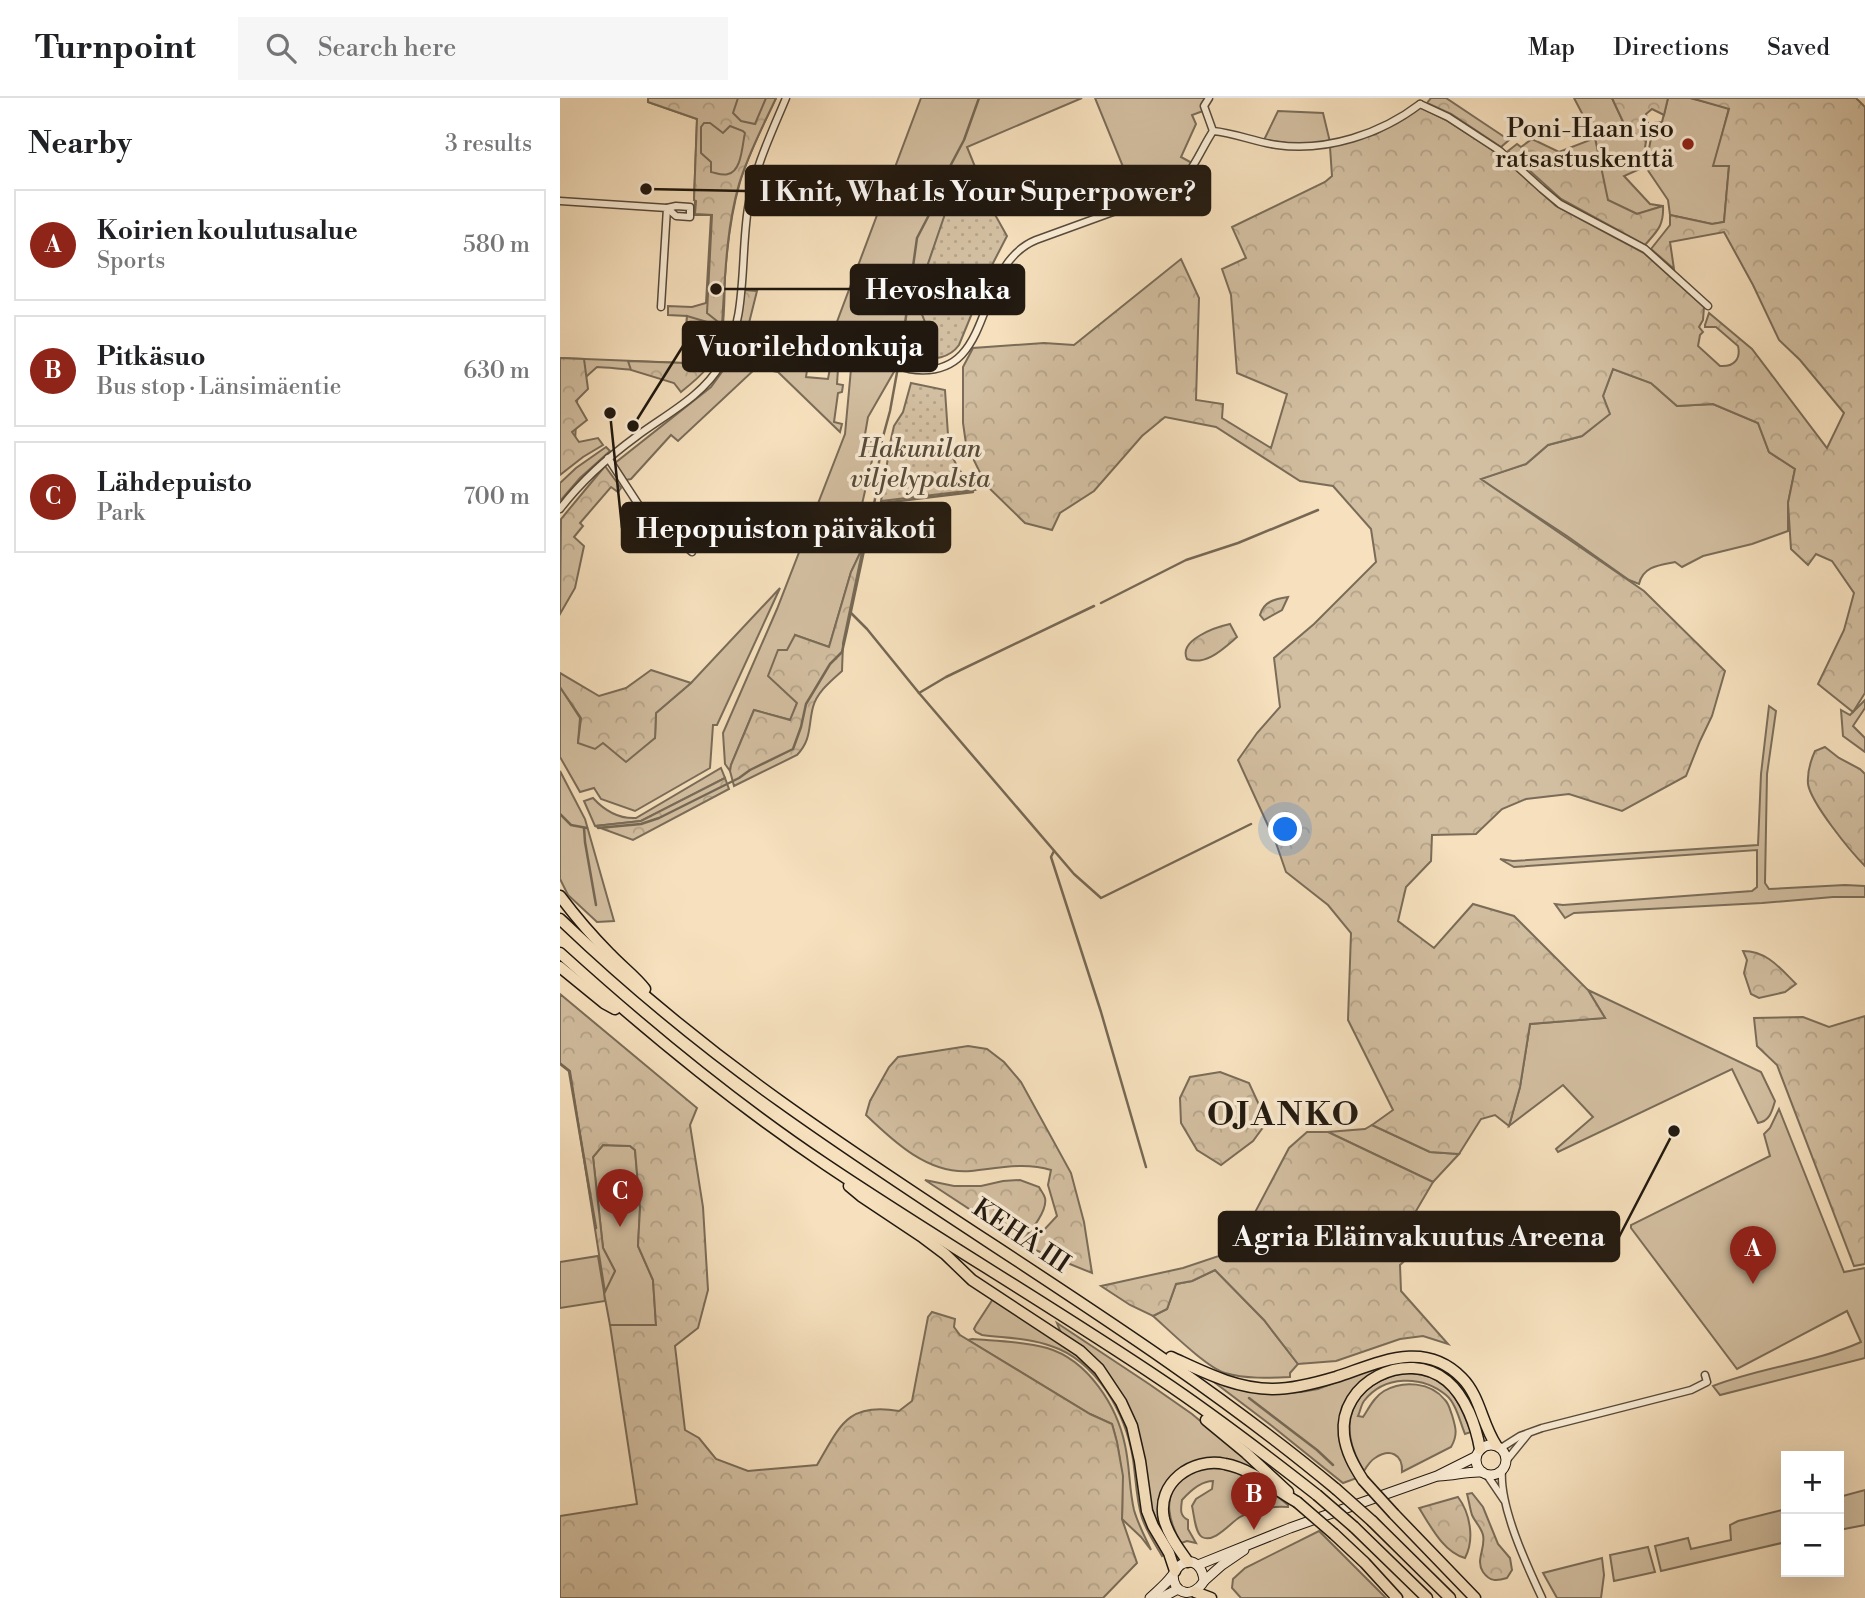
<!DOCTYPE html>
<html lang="en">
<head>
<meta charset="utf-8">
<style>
	:root { --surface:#fff; --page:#f6f6f6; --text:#202124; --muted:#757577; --line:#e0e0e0; --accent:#8f2418 }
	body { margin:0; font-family:"Libre Bodoni",serif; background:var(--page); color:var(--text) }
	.controls { position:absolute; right:21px; bottom:21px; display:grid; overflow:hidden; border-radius:0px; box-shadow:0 7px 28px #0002 }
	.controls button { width:63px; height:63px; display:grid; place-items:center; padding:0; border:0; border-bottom:2px solid var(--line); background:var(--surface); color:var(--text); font:35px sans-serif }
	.you { position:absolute; left:726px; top:732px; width:24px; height:24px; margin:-18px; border:5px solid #fff; border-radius:50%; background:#1a73e8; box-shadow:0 0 0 10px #1a73e833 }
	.badge { display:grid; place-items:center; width:46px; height:46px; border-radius:50%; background:var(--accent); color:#fff; font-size:23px; font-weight:700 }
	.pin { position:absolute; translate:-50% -58px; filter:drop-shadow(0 2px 4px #0008) }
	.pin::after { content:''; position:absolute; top:37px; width:24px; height:21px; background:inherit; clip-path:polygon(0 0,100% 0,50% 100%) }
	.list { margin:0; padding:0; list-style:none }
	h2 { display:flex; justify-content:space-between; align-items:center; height:91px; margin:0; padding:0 28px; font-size:30px }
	h2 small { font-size:23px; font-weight:400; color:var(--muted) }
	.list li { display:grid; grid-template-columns:46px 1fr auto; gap:21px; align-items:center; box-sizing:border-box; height:112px; margin:0 14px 14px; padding:0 14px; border:2px solid var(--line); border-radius:0px }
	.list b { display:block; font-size:26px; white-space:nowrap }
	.list p { margin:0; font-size:23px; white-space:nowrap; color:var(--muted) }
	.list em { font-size:23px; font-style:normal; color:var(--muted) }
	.icon { flex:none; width:38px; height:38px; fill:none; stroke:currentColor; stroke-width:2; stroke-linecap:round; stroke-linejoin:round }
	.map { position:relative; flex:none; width:1305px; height:1500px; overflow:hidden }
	header { display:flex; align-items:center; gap:42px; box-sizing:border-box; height:98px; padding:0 35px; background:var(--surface); border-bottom:2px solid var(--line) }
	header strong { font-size:33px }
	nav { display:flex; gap:38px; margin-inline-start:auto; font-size:24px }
	.search { width:490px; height:63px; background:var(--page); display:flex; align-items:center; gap:18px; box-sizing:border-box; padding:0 24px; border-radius:0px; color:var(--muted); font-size:26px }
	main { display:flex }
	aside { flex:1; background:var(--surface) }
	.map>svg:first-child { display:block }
	.green { fill:#d2bea0; stroke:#7a6c58; stroke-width:2 }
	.forest { fill:url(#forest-crowns); stroke:#7a6c58; stroke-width:2; fill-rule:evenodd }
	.garden { fill:url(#garden-dots); stroke:#7a6c58; stroke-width:2 }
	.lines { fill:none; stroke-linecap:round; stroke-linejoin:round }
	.stream { stroke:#766854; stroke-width:2.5 }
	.street-casing { stroke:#564b3b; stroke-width:9 }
	.secondary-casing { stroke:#211910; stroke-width:11 }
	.highway-casing { stroke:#211910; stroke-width:13 }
	.street { stroke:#f9ebd4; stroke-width:6 }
	.secondary { stroke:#f9ebd4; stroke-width:9 }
	.highway { stroke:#f6e0bd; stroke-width:10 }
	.highway-bridge-casing { stroke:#211910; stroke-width:13; stroke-linecap:butt }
	.highway-bridge { stroke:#f6e0bd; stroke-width:10 }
	.poi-dot { fill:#8f2418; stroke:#f9ebd4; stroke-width:2.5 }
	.labels { text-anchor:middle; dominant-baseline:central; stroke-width:7; stroke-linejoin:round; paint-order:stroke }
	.poi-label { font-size:26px; fill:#211910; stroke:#f9ebd4; text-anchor:end }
	.park-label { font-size:26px; font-style:italic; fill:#564b3b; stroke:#f9ebd4 }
	.street-label { font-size:26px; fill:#211910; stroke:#f9ebd4 }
	.district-label { font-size:33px; font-weight:bold; letter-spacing:2px; fill:#211910; stroke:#f9ebd4 }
	.leader { fill:none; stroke:#211910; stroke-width:2.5 }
	.callout-dot { fill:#211910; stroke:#f9ebd4; stroke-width:2.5 }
	.callout { fill:#211910; stroke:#211910; stroke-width:2.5 }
	.callout-label { font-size:28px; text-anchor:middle; font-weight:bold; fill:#fff }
</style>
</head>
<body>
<header>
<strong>Turnpoint</strong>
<div class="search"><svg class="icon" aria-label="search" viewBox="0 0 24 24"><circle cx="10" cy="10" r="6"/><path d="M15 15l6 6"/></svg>Search here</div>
<nav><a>Map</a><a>Directions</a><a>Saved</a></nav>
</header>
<main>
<aside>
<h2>Nearby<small>3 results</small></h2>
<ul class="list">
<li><span class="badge">A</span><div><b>Koirien koulutusalue</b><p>Sports</p></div><em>580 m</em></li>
<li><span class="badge">B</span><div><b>Pitkäsuo</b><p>Bus stop · Länsimäentie</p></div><em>630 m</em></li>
<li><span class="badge">C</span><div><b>Lähdepuisto</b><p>Park</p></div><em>700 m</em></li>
</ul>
</aside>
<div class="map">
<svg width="1305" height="1500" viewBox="0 0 1305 1500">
	<defs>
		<pattern id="forest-crowns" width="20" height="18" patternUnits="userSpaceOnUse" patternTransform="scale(1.75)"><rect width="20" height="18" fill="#d2bea0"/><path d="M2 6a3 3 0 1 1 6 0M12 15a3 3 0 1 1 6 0" fill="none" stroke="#b4a389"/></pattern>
		<pattern id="garden-dots" width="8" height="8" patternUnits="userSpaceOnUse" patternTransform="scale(1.75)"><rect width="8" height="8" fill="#d2bea0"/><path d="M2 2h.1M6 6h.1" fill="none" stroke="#b4a389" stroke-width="1.8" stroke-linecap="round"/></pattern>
	</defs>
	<rect width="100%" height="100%" fill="#f6e0bd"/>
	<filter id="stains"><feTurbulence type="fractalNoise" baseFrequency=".00286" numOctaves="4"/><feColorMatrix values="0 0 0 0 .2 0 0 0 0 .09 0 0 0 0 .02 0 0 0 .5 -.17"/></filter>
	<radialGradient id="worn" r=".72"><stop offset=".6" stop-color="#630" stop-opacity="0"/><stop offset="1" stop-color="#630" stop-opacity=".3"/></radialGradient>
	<g class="green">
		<path d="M 88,0 L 216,0 C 203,28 189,55 180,84 C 171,115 167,148 165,180 C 164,200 166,255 149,268 C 133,279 60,270 37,269 L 18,286 L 15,344 L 0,375 L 0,260 L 124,265 L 127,218 L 108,217 L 108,208 L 132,209 L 146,205 L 151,117 L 135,117 L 135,103 L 134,102 L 137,21 L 88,4 Z"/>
		<path d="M 361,0 L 522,0 L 407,49 L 433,113 L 388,97 L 386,115 L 356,201 L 365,223 L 358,253 L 359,261 L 342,261 L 269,245 Z"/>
		<path d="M 535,0 L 646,0 L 642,5 L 643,13 L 632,17 L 636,26 L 621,59 L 632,65 C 626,76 619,83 608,89 L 601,68 L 568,81 Z"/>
		<path d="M 1014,0 L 1052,0 L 1066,30 L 1086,43 L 1082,70 L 1064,78 L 1090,106 L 1103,108 L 1077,116 L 1047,102 L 1035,40 Z"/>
		<path d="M 1108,0 L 1130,0 L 1169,10 L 1154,68 L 1169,68 L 1164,124 L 1152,126 L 1110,117 L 1108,102 L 1087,71 L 1087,61 L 1094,25 L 1102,24 Z"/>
		<path d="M 718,13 L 763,15 L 770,44 L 734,46 L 704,42 Z"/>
		<path d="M 226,248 L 235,248 L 279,258 L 278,266 L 248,265 L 246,279 L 268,281 L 270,270 L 278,271 L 277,286 L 283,287 L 282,294 L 278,295 L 274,324 L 282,326 L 280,334 L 218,274 L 196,270 L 118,343 L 111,337 L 71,381 L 66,382 L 55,365 L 151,289 L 167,267 L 182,265 Z"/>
		<path d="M 292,260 L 335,272 L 308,319 L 304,342 L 316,345 L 297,428 L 301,431 L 301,453 L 291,474 L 269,549 L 235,537 L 237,605 L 231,622 L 194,612 L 171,667 L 170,673 L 165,666 L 163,635 L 217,511 L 285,336 Z"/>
		<path d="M 1053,271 L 1091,285 L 1117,308 L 1153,306 L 1198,325 L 1209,354 L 1235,371 L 1228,405 L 1228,433 L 1192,446 L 1143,458 L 1122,469 L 1115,464 C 1100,467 1083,468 1079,486 L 1069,482 L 1007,438 L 920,381 L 966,366 L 988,347 L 1022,338 L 1049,316 L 1043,298 Z"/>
		<path d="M 46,349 L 50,353 L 20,380 L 0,403 L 0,385 L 16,370 Z"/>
		<path d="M 220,490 L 157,627 L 153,627 L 150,670 L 75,713 L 41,701 L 34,690 L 20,694 L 0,659 L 0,589 L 20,620 L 18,645 L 43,645 L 95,640 L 96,615 L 131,585 Z"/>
		<path d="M 1305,602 L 1305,610 L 1293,628 L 1305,640 L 1305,654 L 1283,638 L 1281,612 L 1290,617 Z"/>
		<path d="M 1209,608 L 1216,613 L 1207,676 L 1205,785 L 1209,791 L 1285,787 L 1305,788 L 1305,799 L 1273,799 L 1202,805 L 1014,815 L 1005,820 L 995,806 L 1003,807 L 1192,793 L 1197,789 L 1197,752 L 954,769 L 940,761 L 953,763 L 1198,747 L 1201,676 Z"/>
		<path d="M 161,670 L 165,680 L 81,723 L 35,728 L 24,703 L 33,700 C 44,712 59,721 76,720 Z"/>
		<path d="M 0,673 L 25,721 L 54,823 L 37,824 L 8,797 L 0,781 Z"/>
		<path d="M 1028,892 L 1201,974 L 1215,1003 C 1212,1013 1210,1023 1198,1025 L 1172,971 L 998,1054 L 996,1051 L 1033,1019 L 1003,987 L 949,1028 L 960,989 L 970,926 L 1045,920 Z"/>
		<path d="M 1219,1011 L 1284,1174 L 1305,1170 L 1305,1260 L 1160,1297 L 1153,1288 C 1201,1269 1254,1265 1301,1244 L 1287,1213 L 1177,1271 L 1071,1130 L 1071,1127 L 1210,1058 L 1204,1036 L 1210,1030 Z"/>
		<path d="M 812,1027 L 870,1054 L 899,1056 L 873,1084 L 768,1034 L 805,1031 Z"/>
		<path d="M 43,1047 L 70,1048 L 75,1052 L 80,1110 L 78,1148 L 93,1182 L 96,1227 L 50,1227 L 44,1195 L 45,1203 L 0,1210 L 0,1164 L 38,1158 L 44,1194 L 55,1173 L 43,1150 L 33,1059 Z"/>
		<path d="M 655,1172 L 704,1222 L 738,1266 L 730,1275 L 730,1279 C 708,1280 686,1281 665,1275 C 646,1269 609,1232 593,1218 L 607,1211 L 616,1186 L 632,1183 Z"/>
		<path d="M 433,1201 L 512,1253 L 541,1281 L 556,1305 L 568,1329 L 605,1456 L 602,1458 C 595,1446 587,1434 582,1420 C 576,1401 576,1381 573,1361 C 566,1316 537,1263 491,1248 C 470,1240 445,1240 422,1237 L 416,1234 L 414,1231 L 416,1227 Z"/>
		<path d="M 497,1225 L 589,1286 L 632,1316 L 701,1374 L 699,1376 L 661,1361 L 606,1386 L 611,1451 L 592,1415 L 581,1345 L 575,1323 L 563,1299 L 501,1235 Z"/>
		<path d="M 412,1241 C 436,1243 463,1243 487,1250 C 528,1262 557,1308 565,1347 C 570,1369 569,1391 574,1412 C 578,1426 585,1439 591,1452 L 581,1439 L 562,1421 C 563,1387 562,1359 552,1326 L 530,1316 L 408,1242 Z"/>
		<path d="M 848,1261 L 875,1266 L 903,1286 L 920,1322 L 916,1324 L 874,1271 L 813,1276 L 781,1326 L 797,1380 L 783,1385 L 712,1328 L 654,1284 L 717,1295 L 741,1294 L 758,1291 L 819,1268 Z"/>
		<path d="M 842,1275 C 886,1274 897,1298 911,1334 L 905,1336 C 900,1324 896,1305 886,1297 C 862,1277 824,1277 804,1303 C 801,1307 800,1314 798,1318 L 803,1319 C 809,1310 814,1299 824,1293 C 843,1282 871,1284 885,1302 C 889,1306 890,1312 892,1317 C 896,1330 898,1337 891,1349 L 842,1374 C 843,1356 830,1350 815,1360 C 810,1363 807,1368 804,1373 C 776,1328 789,1288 842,1275 Z"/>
		<path d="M 641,1370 C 650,1370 661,1369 670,1372 C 692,1378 711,1393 728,1407 L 728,1409 C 712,1408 694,1411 680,1419 C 671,1424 654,1446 642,1439 C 635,1435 634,1416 632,1408 L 636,1401 L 652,1391 L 653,1383 C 641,1383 630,1393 622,1402 C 621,1410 619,1418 628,1422 L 628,1431 L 636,1445 L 627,1443 L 621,1445 C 610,1426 601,1399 621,1381 C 627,1377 635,1373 641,1370 Z"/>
		<path d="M 1305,1392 L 1305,1427 L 1279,1432 L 1279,1399 Z"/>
		<path d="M 1226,1411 L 1226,1444 L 1101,1473 L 1095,1448 L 1128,1440 L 1131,1451 L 1171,1442 L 1170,1427 L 1178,1423 Z"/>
		<path d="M 759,1433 L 826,1500 L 681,1500 L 672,1490 L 673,1481 L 685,1470 Z"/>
		<path d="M 1088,1449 L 1095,1474 L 1054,1483 L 1050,1457 Z"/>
		<path d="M 1042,1460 L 1044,1477 L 1041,1500 L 997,1500 L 983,1475 Z"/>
	</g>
	<g class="forest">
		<path d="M 88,0 L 178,0 L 173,15 L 181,23 L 195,26 L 206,0 L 216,0 C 203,28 188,56 179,86 C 166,131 165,180 162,227 L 147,215 L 152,117 L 135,116 L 136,103 L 134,102 L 137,21 L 88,4 ZM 144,25 L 150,25 L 163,35 L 170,28 L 183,33 L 185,35 C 182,47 182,73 168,76 C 163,78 156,75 151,74 L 151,64 L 141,55 L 141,29 Z"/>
		<path d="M 871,0 L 886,0 L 949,42 L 941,49 L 891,16 L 867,5 Z"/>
		<path d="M 1052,0 L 1108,0 L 1104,17 L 1092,11 L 1086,16 L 1089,29 L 1086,43 L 1066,30 Z"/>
		<path d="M 1131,0 L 1296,0 L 1305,9 L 1305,595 L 1293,614 L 1258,586 L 1284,532 L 1294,495 L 1272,463 L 1256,456 L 1248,467 L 1231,451 L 1228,405 L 1235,371 L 1209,354 L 1198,325 L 1153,306 L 1117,308 L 1091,285 L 1053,271 L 1043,298 L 1050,316 L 1022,338 L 988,347 L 966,366 L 921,381 L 1084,493 L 1165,573 L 1152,618 L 1140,643 L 1126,678 L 1062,713 L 1009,696 L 966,701 L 942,711 L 916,736 L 872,737 L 871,763 L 846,789 L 838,823 L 874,850 L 913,806 L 954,818 L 1028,892 L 1045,920 L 970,926 L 960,989 L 949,1028 L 935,1017 L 921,1021 L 899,1056 L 870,1054 L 812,1027 L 833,1012 L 788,922 L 791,835 L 768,807 L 726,774 L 716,745 L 678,662 L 697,635 L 720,609 L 714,560 L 754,526 L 816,464 L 811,431 L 773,388 L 740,383 L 656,329 L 605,319 L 582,338 L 534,393 L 500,415 L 492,432 L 465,425 L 426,387 L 406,346 L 403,325 L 403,269 L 413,250 L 484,245 L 514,247 L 621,161 L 639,200 L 636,302 L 663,306 L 662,320 L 711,350 L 727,296 L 677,275 L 671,197 L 662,171 L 686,160 L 672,129 L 765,84 L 772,78 L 770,49 L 816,36 L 849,17 L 860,9 L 886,22 L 939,56 L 996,108 L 1084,155 L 1144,209 L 1143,222 L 1139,229 L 1143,234 L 1140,237 L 1138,248 L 1160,268 C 1174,269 1181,261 1178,248 L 1156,229 L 1145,229 L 1145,227 L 1149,215 L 1192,251 L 1267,350 L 1284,315 L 1240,262 L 1219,242 L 1193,187 L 1164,134 L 1110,144 L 1114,171 L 1091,151 L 1110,127 L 1110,117 L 1152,126 L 1164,124 L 1169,68 L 1153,68 L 1169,11 Z"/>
		<path d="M 1035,40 L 1048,102 L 1077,116 L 1103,108 C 1104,128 1097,133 1085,147 L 1001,101 L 948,53 L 957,46 L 961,49 L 972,41 L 999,54 Z"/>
		<path d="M 184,192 L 197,193 L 188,229 L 206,234 L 207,229 L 236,236 L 220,239 L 183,253 L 174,248 L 181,217 Z"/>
		<path d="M 127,218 L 147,224 L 162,235 C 159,263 141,278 121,294 L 114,285 L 71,272 L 68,263 L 124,265 Z"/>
		<path d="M 0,260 L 24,261 L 28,291 L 16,303 L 27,322 L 12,334 L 19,344 L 38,340 L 43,347 L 23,359 L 0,377 Z"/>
		<path d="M 45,368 L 61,390 L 58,394 L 51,389 L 20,425 L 23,428 L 14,439 L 24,448 L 15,490 L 0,516 L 1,421 Z"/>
		<path d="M 301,453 L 302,454 L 283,545 L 282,573 C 271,583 257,594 253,609 C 248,628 252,641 237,657 L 174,688 L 170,673 L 171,667 L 194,612 L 230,622 L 237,605 L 208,578 L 218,552 L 227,552 L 235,537 L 269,549 L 291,474 Z"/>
		<path d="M 728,499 L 722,512 L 704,522 L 700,517 C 704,503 715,501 728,499 Z"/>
		<path d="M 670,526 L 677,539 C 663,551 646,568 627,561 C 618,542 656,529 670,526 Z"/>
		<path d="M 91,572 L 131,585 L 96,615 L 95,640 L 66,664 L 43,645 L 35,651 L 18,645 L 21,620 L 0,589 L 0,575 L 39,598 L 66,590 Z"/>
		<path d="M 1265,649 L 1279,660 L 1300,671 L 1305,676 L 1305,768 C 1290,753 1251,705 1248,686 C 1247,674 1250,664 1255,653 Z"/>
		<path d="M 165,680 L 169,691 L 73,742 L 35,728 L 81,723 Z"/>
		<path d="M 1183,853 C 1207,853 1220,870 1236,886 L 1225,894 L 1199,900 L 1191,896 L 1184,875 L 1187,862 Z"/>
		<path d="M 0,896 L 137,1010 L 130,1027 L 143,1109 L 148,1192 L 138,1230 L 115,1248 L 125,1332 L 139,1340 L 156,1361 L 188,1373 L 257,1367 C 280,1328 287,1304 339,1313 L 352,1303 L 368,1219 L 372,1214 L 395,1221 L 394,1229 L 400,1237 L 530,1316 L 552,1326 L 557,1344 L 563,1378 L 562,1421 L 577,1465 L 543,1500 L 0,1500 L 0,1418 L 77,1406 L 50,1227 L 96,1227 L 93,1182 L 78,1148 L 80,1110 L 75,1052 L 70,1048 L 43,1047 L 33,1059 L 43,1150 L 55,1173 L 45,1194 L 10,973 L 0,965 Z"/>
		<path d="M 1305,918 L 1305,1166 L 1294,1168 L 1217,967 L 1197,948 L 1194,920 L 1243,919 L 1269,929 Z"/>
		<path d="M 408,948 L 427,951 L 444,964 L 461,984 L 511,1075 L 524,1124 L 532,1175 L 468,1149 L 497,1118 L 488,1087 L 491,1072 C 465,1064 438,1070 411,1073 C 369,1077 334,1044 306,1017 L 310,1003 L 329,969 L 338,959 Z"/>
		<path d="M 660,974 L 689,985 L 707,1024 L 693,1043 L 661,1067 L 637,1052 L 621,1025 L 620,1000 L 630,979 Z"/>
		<path d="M 747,1034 L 768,1034 L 873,1084 L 856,1113 L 863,1129 L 852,1156 L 840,1167 L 841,1193 L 888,1246 L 863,1238 L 840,1241 L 776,1263 L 738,1266 L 704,1222 L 655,1172 L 632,1183 L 616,1186 L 607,1211 L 593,1218 L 570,1207 L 541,1188 L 623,1170 L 659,1158 L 691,1122 L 729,1050 Z"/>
		<path d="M 365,1082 L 394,1088 L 421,1088 L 443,1083 L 460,1082 L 479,1089 C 481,1093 484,1096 485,1100 C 488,1113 469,1135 461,1145 Z"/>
		<path d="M 912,1395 L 923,1409 L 938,1446 L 950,1460 L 952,1472 L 947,1480 C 937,1483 930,1484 923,1474 C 915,1462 926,1450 923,1437 C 921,1429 915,1424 912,1417 C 910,1411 909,1403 907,1396 Z"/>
		<path d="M 898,1399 C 910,1415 915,1441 905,1460 C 883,1454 870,1427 859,1410 Z"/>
	</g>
	<g class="garden">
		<path d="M 387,97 L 433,113 L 447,138 L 431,169 L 399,247 C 389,261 374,261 359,261 L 358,253 L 365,224 L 356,201 L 386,113 L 388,104 L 385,103 Z"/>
		<path d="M 351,285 L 385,292 L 389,352 L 398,370 L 415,392 L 321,403 L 331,341 L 334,328 L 343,314 Z"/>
	</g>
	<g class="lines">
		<g class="stream">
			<path d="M 314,406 L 413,394"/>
			<path d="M 541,505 L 626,462 L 678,445 L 758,412"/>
			<path d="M 291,515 L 307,531 L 359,595 L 386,579 L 534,508"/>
			<path d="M 359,595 L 514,776 L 541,800 L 691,726"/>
			<path d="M 0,716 L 11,727 L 27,730"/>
			<path d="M 24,730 L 25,744 L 36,807"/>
			<path d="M 38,730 L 81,726 L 99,720 L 179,680 L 190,672 L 233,651 L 241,629 L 246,606 L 270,566 L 282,554 L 287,532 L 315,401 L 321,346 L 330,313 L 342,247 L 357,140 L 370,115 L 378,91 L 404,42 L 419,0"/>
			<path d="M 494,753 L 491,759 L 541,914 L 586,1069"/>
			<path d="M 0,966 L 9,973 L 36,1130"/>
			<path d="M 689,1300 L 757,1352 L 773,1367"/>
		</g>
		<g class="street-casing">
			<g id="street">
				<path d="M 649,0 L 644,8 L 653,33"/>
				<path d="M 860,6 L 888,19 L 940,53 L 982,91 L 1000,106 L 1085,151 L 1148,208"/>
				<path d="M 0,103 L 107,110 L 101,209"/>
				<path d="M 116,108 L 130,109 L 130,119 L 116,118 L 107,110 Z"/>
				<path d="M 167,256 C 192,265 209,243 234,243 L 349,271 C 439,285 410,169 476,142 L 608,94 C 632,79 638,56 653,33 C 675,35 695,44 717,47 C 766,54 821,36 860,6"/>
				<path d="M 48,360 L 80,409 L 132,454"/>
				<path d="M 0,411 C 22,382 47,360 77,338 C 105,317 143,298 161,266 C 188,222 180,160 188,110 C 194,71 211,36 226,0"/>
				<path d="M 941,1350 L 960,1338 L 982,1330 L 1131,1292 L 1147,1284 L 1145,1277"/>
				<path d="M 946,1363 L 968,1336"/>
				<path d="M 942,1372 C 939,1408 967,1468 982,1500"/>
				<path d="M 927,1377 L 944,1402"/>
			</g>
		</g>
		<g class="secondary-casing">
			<g id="secondary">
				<circle cx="931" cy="1362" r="15"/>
				<path d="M 879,1378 C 894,1378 907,1373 922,1374"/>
				<path d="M 638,1467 L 730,1430 L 877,1378 L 915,1359"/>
				<path d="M 644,1483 L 662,1467 L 684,1452"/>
				<path d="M 590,1500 C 597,1493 605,1487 611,1479 C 615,1475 616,1469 622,1466 C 635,1459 643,1471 644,1483 C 634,1500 614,1498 613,1477"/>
				<path d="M 601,1500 L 618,1491"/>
			</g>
		</g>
		<g class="highway-casing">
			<g id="highway">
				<path d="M 0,798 C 15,818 32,838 50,856 C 61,868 75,878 85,891"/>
				<path d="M 0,821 C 69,887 143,948 220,1003 C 404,1135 602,1246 776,1391"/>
				<path d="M 0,855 C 84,931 171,1003 265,1066 C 375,1140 490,1207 600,1281 C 654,1317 706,1357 757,1397"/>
				<path d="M 0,869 L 44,905 L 55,911"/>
				<path d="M 289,1088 L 301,1098 L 361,1138 L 385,1156 L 412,1182 L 520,1253 L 539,1271 L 561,1304 L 572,1328 L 580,1363 L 587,1413 L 593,1428 L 609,1455 L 615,1473"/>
				<path d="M 611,1259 C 644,1274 676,1291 713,1291 C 734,1291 756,1285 776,1279 C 819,1265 864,1241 902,1280 C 920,1298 922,1326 936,1347"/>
				<path d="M 646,1322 L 686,1355 L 728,1394"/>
				<path d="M 803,1382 C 794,1368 786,1354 784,1337 C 778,1284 847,1250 887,1283 C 906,1299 916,1328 920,1351"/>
				<path d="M 834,1416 L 915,1500"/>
				<path d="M 812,1423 L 890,1500"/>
				<path d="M 794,1429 L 867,1500"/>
				<path d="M 774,1436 L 805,1465 L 837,1500"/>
				<path d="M 628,1464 C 619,1451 608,1437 604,1421 C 596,1385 632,1359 665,1366 C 692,1371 714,1391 737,1404"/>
				<path d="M 635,1494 L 651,1500"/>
			</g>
		</g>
		<use href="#street" class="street"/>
		<use href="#secondary" class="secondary"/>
		<use href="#highway" class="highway"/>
		<g class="highway-bridge-casing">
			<g id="highway-bridge">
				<path d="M 803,1382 L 834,1416"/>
				<path d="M 776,1391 L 812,1423"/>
				<path d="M 757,1397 L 794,1429"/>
				<path d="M 737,1404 L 774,1436"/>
			</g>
		</g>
		<use href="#highway-bridge" class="highway-bridge"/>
	</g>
	<circle class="poi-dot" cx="1128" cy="46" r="7"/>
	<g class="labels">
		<g class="poi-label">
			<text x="1114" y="31">Poni-Haan iso<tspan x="1114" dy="30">ratsastuskenttä</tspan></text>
		</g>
		<g class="park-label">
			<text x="360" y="351">Hakunilan<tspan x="360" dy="30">viljelypalsta</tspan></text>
		</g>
		<g class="street-label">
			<text transform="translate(461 1138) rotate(34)">KEHÄ III</text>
		</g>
		<g class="district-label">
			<text x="724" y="1017">OJANKO</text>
		</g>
	</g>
	<path class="leader" d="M86 91L186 93M156 191L291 191M73 328L123 248M50 315L62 430M1114 1033L1059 1139"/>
	<g class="callout-dot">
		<circle cx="86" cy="91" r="7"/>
		<circle cx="156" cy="191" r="7"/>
		<circle cx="73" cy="328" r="7"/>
		<circle cx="50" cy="315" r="7"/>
		<circle cx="1114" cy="1033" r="7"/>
	</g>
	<g class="callout">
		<rect x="186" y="68" width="464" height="49" rx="7"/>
		<rect x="291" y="167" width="173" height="49" rx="7"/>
		<rect x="123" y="224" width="254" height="49" rx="7"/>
		<rect x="62" y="405" width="328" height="49" rx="7"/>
		<rect x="659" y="1114" width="400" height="49" rx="7"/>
	</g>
	<g class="callout-label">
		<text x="418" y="103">I Knit, What Is Your Superpower?</text>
		<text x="378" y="201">Hevoshaka</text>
		<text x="250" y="258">Vuorilehdonkuja</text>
		<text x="226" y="440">Hepopuiston päiväkoti</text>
		<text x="859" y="1148">Agria Eläinvakuutus Areena</text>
	</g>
	<rect width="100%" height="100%" filter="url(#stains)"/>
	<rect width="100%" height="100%" fill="url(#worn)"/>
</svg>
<div class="controls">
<button>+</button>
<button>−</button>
</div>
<div class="you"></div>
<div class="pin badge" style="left:1193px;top:1186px">A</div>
<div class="pin badge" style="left:694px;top:1432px">B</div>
<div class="pin badge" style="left:60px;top:1129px">C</div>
</div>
</main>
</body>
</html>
